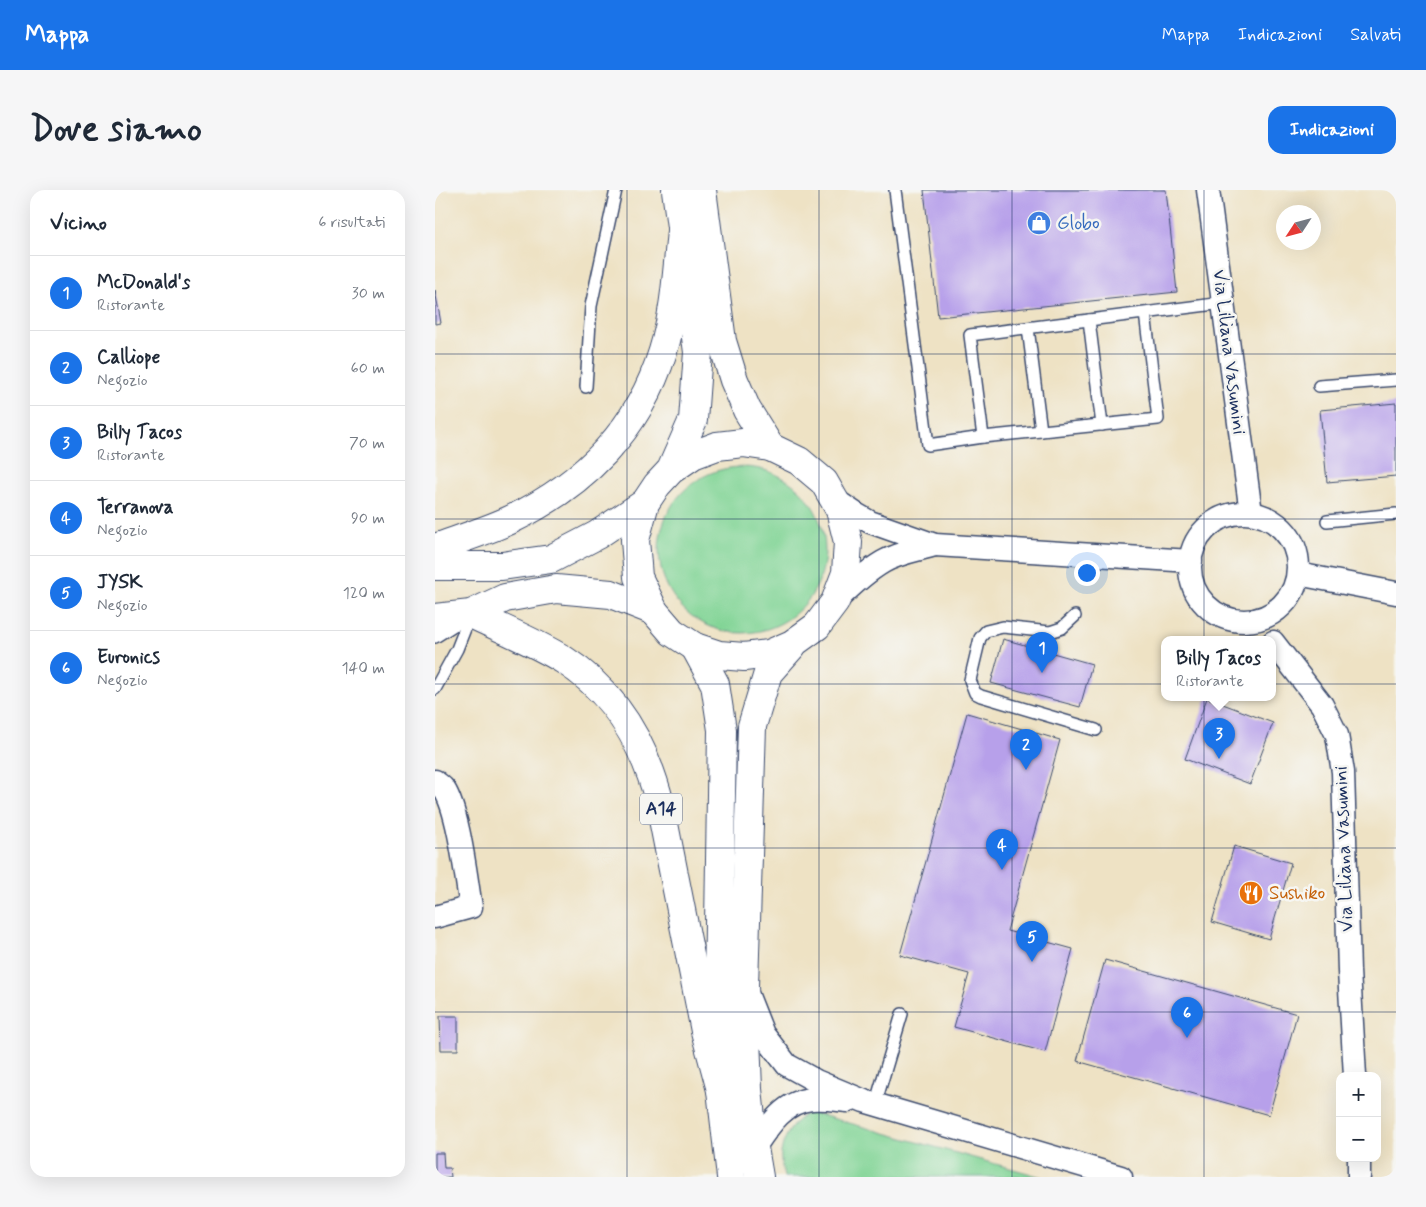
<!DOCTYPE html>
<html lang="it">
<head>
<meta charset="utf-8">
<style>
	:root { --surface:#fff; --page:#f6f6f7; --text:#1f2937; --muted:#747a83; --line:#e0e1e3; --accent:#1a73e8 }
	body { margin:0; font-family:Mynerve,sans-serif; background:var(--page); color:var(--text) }
	.controls { position:absolute; right:15px; bottom:15px; display:grid; overflow:hidden; border-radius:10px; box-shadow:0 5px 20px #0002 }
	.controls button { width:45px; height:45px; display:grid; place-items:center; padding:0; border:0; border-bottom:1px solid var(--line); background:var(--surface); color:var(--text); font:25px sans-serif }
	.compass { position:absolute; left:841px; top:15px; width:45px; height:45px; border-radius:50%; background:var(--surface); box-shadow:0 5px 20px #0002; rotate:234deg }
	.you { position:absolute; left:651px; top:382px; width:18px; height:18px; margin:-12px; border:4px solid #fff; border-radius:50%; background:#1a73e8; box-shadow:0 0 0 8px #1a73e833 }
	.badge { display:grid; place-items:center; width:32px; height:32px; border-radius:50%; background:var(--accent); color:#fff; font-size:16px; font-weight:700 }
	.pin { position:absolute; translate:-50% -41px; filter:drop-shadow(0 1px 2px #0008) }
	.pin::after { content:''; position:absolute; top:26px; width:18px; height:15px; background:inherit; clip-path:polygon(0 0,100% 0,50% 100%) }
	.popup { position:absolute; left:726px; top:446px; width:115px; height:65px; box-sizing:border-box; display:grid; place-content:center; border-radius:10px; background:var(--surface); filter:drop-shadow(0 1px 4px #0005); font-size:16px; white-space:nowrap; color:var(--muted) }
	.popup b { font-size:19px; color:var(--text) }
	.popup::after { content:''; position:absolute; left:50%; top:100%; margin-left:-10px; border:10px solid transparent; border-top-color:var(--surface) }
	.list { margin:0; padding:0; list-style:none }
	h2 { display:flex; justify-content:space-between; align-items:center; height:65px; margin:0; padding:0 20px; font-size:21px }
	h2 small { font-size:16px; font-weight:400; color:var(--muted) }
	.list li { display:grid; grid-template-columns:32px 1fr auto; gap:15px; align-items:center; box-sizing:border-box; height:75px; padding:0 20px; border-top:1px solid var(--line) }
	.list b { display:block; font-size:19px; white-space:nowrap }
	.list p { margin:0; font-size:16px; white-space:nowrap; color:var(--muted) }
	.list em { font-size:16px; font-style:normal; color:var(--muted) }
	.map { position:relative; flex:none; width:961px; height:987px; overflow:hidden; border-radius:15px }
	header { display:flex; align-items:center; gap:30px; box-sizing:border-box; height:70px; padding:0 25px; background:var(--accent); color:#fff }
	header strong { font-size:24px }
	nav { display:flex; gap:28px; margin-inline-start:auto; font-size:18px }
	.intro { display:flex; align-items:center; justify-content:space-between; box-sizing:border-box; height:120px; padding:0 30px }
	h1 { margin:0; font-size:35px }
	.button { padding:12px 22px; border-radius:15px; background:var(--accent); color:#fff; font-size:18px; font-weight:700 }
	main { display:flex; gap:30px; padding:0 30px }
	aside { flex:1; background:var(--surface); border-radius:15px; box-shadow:0 5px 20px #0002 }
	.map>svg:first-child { display:block }
	.green { fill:#81d495; stroke:#4e827a }
	.building { fill:#b7a0ea }
	.lines { fill:none; stroke-linecap:round; stroke-linejoin:round }
	.lane-casing { stroke:#3b4a6d; stroke-width:14 }
	.street-casing { stroke:#3b4a6d; stroke-width:25 }
	.primary-casing { stroke:#3b4a6d; stroke-width:30 }
	.highway-casing { stroke:#3b4a6d; stroke-width:30 }
	.lane { stroke:#fff; stroke-width:11 }
	.street { stroke:#fff; stroke-width:22 }
	.primary { stroke:#fff; stroke-width:28 }
	.highway { stroke:#fff; stroke-width:28 }
	.grid { fill:none; stroke:#1b2f5e; stroke-width:1; stroke-opacity:0.55 }
	.labels { text-anchor:middle; dominant-baseline:central; stroke-width:5; stroke-linejoin:round; paint-order:stroke }
	.shield { fill:#f6f6f2; stroke:#5d6b8a; stroke-width:1 }
	.shield-label { font-size:18px; font-weight:bold; fill:#1b2f5e }
	.shop-label { font-size:19px; fill:#366cbe; stroke:#f6f6f2; text-anchor:start }
	.street-label { font-size:19px; fill:#1b2f5e; stroke:#f6f6f2 }
	.food-label { font-size:19px; fill:#c56008; stroke:#f6f6f2; text-anchor:start }
</style>
</head>
<body>
<header>
<strong>Mappa</strong>
<nav><a>Mappa</a><a>Indicazioni</a><a>Salvati</a></nav>
</header>
<div class="intro"><h1>Dove siamo</h1><a class="button">Indicazioni</a></div>
<main>
<aside>
<h2>Vicino<small>6 risultati</small></h2>
<ul class="list">
<li><span class="badge">1</span><div><b>McDonald's</b><p>Ristorante</p></div><em>30 m</em></li>
<li><span class="badge">2</span><div><b>Calliope</b><p>Negozio</p></div><em>60 m</em></li>
<li><span class="badge">3</span><div><b>Billy Tacos</b><p>Ristorante</p></div><em>70 m</em></li>
<li><span class="badge">4</span><div><b>Terranova</b><p>Negozio</p></div><em>90 m</em></li>
<li><span class="badge">5</span><div><b>JYSK</b><p>Negozio</p></div><em>120 m</em></li>
<li><span class="badge">6</span><div><b>Euronics</b><p>Negozio</p></div><em>140 m</em></li>
</ul>
</aside>
<div class="map">
<svg width="961" height="987" viewBox="0 0 961 987">
	<rect width="100%" height="100%" fill="#f6f6f2"/>
	<filter id="ink" filterUnits="userSpaceOnUse"><feTurbulence type="fractalNoise" baseFrequency=".02" numOctaves="2"/><feDisplacementMap in="SourceGraphic" scale="10" xChannelSelector="R" yChannelSelector="G"/><feConvolveMatrix kernelMatrix="1 2 1 2 8 2 1 2 1" color-interpolation-filters="sRGB"/></filter>
	<filter id="wash" filterUnits="userSpaceOnUse"><feTurbulence type="fractalNoise" baseFrequency=".0096" numOctaves="4" result="noise"/><feDisplacementMap in="SourceGraphic" scale="20" xChannelSelector="R" yChannelSelector="G"/><feGaussianBlur stdDeviation="1.12" result="paint"/><feColorMatrix in="noise" values="0 0 0 0 0 0 0 0 0 0 0 0 0 0 0 0 0 1.4 0 .05"/><feComposite in="paint" operator="in"/></filter>
	<g filter="url(#wash)">
		<rect width="100%" height="100%" fill="#eee2c4"/>
		<g class="green">
			<circle cx="307" cy="360" r="83"/>
			<path d="M 375,922 L 607,987 L 349,987 C 348,980 345,970 346,963 C 348,946 360,929 375,922 Z"/>
		</g>
		<g id="blocks">
			<g class="building">
				<path d="M 489,0 L 731,0 L 742,102 L 503,127 Z"/>
				<path d="M 0,100 L 6,133 L 0,134 Z"/>
				<path d="M 961,213 L 961,286 L 892,292 L 885,220 Z"/>
				<path d="M 568,449 L 657,474 L 645,517 L 556,493 Z"/>
				<path d="M 772,508 L 838,533 L 815,594 L 750,569 Z"/>
				<path d="M 532,523 L 625,550 L 572,741 L 638,759 L 610,862 L 519,837 L 534,784 L 465,765 Z"/>
				<path d="M 799,656 L 856,673 L 834,749 L 777,732 Z"/>
				<path d="M 670,770 L 862,824 L 834,925 L 642,871 Z"/>
				<path d="M 5,826 L 23,826 L 23,860 L 6,860 Z"/>
				<path d="M 0,963 L 8,963 L 9,978 L 15,978 L 16,987 L 0,987 Z"/>
			</g>
		</g>
	</g>
	<g filter="url(#ink)">
		<use href="#blocks" fill-opacity="0" stroke="#3b4a6d" stroke-width="1"/>
		<g class="lines">
			<g class="lane-casing">
				<g id="lane">
					<path d="M 460,0 L 493,255 L 548,247"/>
					<path d="M 710,123 L 723,229 L 548,247 L 535,145 L 788,113"/>
					<path d="M 654,130 L 667,235"/>
					<path d="M 593,138 L 606,241"/>
					<path d="M 884,196 L 961,190"/>
					<path d="M 151,197 L 156,116 L 181,0"/>
					<path d="M 892,331 L 961,324"/>
					<path d="M 640,426 L 627,438 L 615,442 L 568,437 L 551,441 L 545,448 L 535,490 L 540,503 L 546,506 L 661,540"/>
					<path d="M 0,447 L 22,433"/>
					<path d="M 0,499 L 22,459 L 35,426"/>
					<path d="M 440,915 L 467,824"/>
				</g>
			</g>
			<g class="street-casing">
				<g id="street">
					<path d="M 773,0 L 816,323"/>
					<path d="M 399,309 L 421,324 L 435,332 L 500,355 L 756,371"/>
					<circle cx="809" cy="377" r="54"/>
					<path d="M 863,384 L 961,403"/>
					<path d="M 402,410 C 416,396 431,382 448,372 C 463,363 483,360 500,355"/>
					<path d="M 838,452 L 887,515 L 902,545 L 908,582 L 914,781 L 920,886"/>
					<path d="M 0,591 C 3,594 7,596 9,599 C 24,622 31,688 36,717 L 0,727"/>
					<path d="M 313,806 L 328,844 L 352,875 L 381,891 L 429,911 L 686,987"/>
					<path d="M 319,958 C 333,937 349,911 377,909 C 389,908 402,910 413,911"/>
					<path d="M 924,968 L 924,987"/>
				</g>
			</g>
			<g class="primary-casing">
				<g id="primary">
					<path d="M 267,0 L 287,151 L 299,190 L 312,220 L 335,257"/>
					<path d="M 236,280 L 258,265 L 282,256 L 308,253 L 335,257 L 364,271 L 389,292 L 405,320 L 413,352 L 411,383 L 400,412 L 382,436 L 357,454 L 334,464 L 309,467 L 284,465 L 260,457 L 237,442 L 219,421 L 203,387 L 200,350 L 210,313 L 222,295 L 236,280 L 258,230 L 263,162 L 241,0"/>
					<path d="M 260,457 L 280,494 L 287,540 L 283,800 L 286,900 L 296,987"/>
					<path d="M 324,987 L 319,958 L 313,899 L 309,796 L 317,536 L 333,483 L 357,456"/>
				</g>
			</g>
			<g class="highway-casing">
				<g id="highway">
					<path d="M 0,358 C 25,349 51,341 75,330 C 148,295 204,240 228,161 C 240,123 242,81 246,41"/>
					<path d="M 0,376 L 67,376 L 116,369 L 162,345 L 210,313"/>
					<path d="M 36,424 C 67,439 100,452 129,470 C 182,504 210,555 225,614 L 270,841 L 286,900"/>
					<path d="M 0,428 L 36,424 L 70,408 L 121,399 L 176,404 L 219,421"/>
				</g>
			</g>
			<use href="#lane" class="lane"/>
			<use href="#street" class="street"/>
			<use href="#primary" class="primary"/>
			<use href="#highway" class="highway"/>
		</g>
	</g>
	<path class="grid" d="M 192,0 L 192,987M 384,0 L 384,987M 577,0 L 577,987M 769,0 L 769,987M 0,164 L 961,164M 0,329 L 961,329M 0,494 L 961,494M 0,658 L 961,658M 0,822 L 961,822"/>
	<defs>
		<g id="shop-disc" transform="scale(1.25)"><circle r="9.5" fill="#3f7fe0" stroke="#f6f6f2"/><path d="M-5-2.5h2.3a2.7 3.5 0 0 1 5.4 0H5L5.5 6h-11ZM-1.5-2.5h3a1.5 2.3 0 0 0-3 0Z" fill="#fff"/></g>
		<g id="restaurant-disc" transform="scale(1.25)"><circle r="9.5" fill="#e8710a" stroke="#f6f6f2"/><path d="M-5-6h1v4h1v-4h1v4h1v-4h1v5L-1.5 .5V6h-2V.5L-5-1ZM5-6V6H3V1.5H1.5Q1.5-4 5-6Z" fill="#fff"/></g>
	</defs>
	<g fill-rule="evenodd">
		<use href="#shop-disc" x="604" y="33"/>
		<use href="#restaurant-disc" x="816" y="703"/>
	</g>
	<g class="labels">
		<rect class="shield" x="205" y="603.5" width="42" height="31" rx="4"/>
		<g class="shield-label">
			<text x="226" y="619">A14</text>
		</g>
		<g class="shop-label">
			<text x="622" y="33">Globo</text>
		</g>
		<g class="street-label">
			<text transform="translate(794 162) rotate(83)">Via Liliana Vasumini</text>
			<text transform="translate(909 659) rotate(-92)">Via Liliana Vasumini</text>
		</g>
		<g class="food-label">
			<text x="834" y="703">Sushiko</text>
		</g>
	</g>
</svg>
<div class="controls">
<button>+</button>
<button>−</button>
</div>
<svg class="compass" viewBox="-18 -18 36 36"><path d="M0-13l5 13h-10z" fill="#e53935"/><path d="M0 13l5-13h-10z" fill="#747a83"/></svg>
<div class="you"></div>
<div class="pin badge" style="left:607px;top:483px">1</div>
<div class="pin badge" style="left:591px;top:580px">2</div>
<div class="pin badge" style="left:784px;top:569px">3</div>
<div class="popup"><b>Billy Tacos</b>Ristorante</div>
<div class="pin badge" style="left:567px;top:680px">4</div>
<div class="pin badge" style="left:597px;top:772px">5</div>
<div class="pin badge" style="left:752px;top:848px">6</div>
</div>
</main>
</body>
</html>
